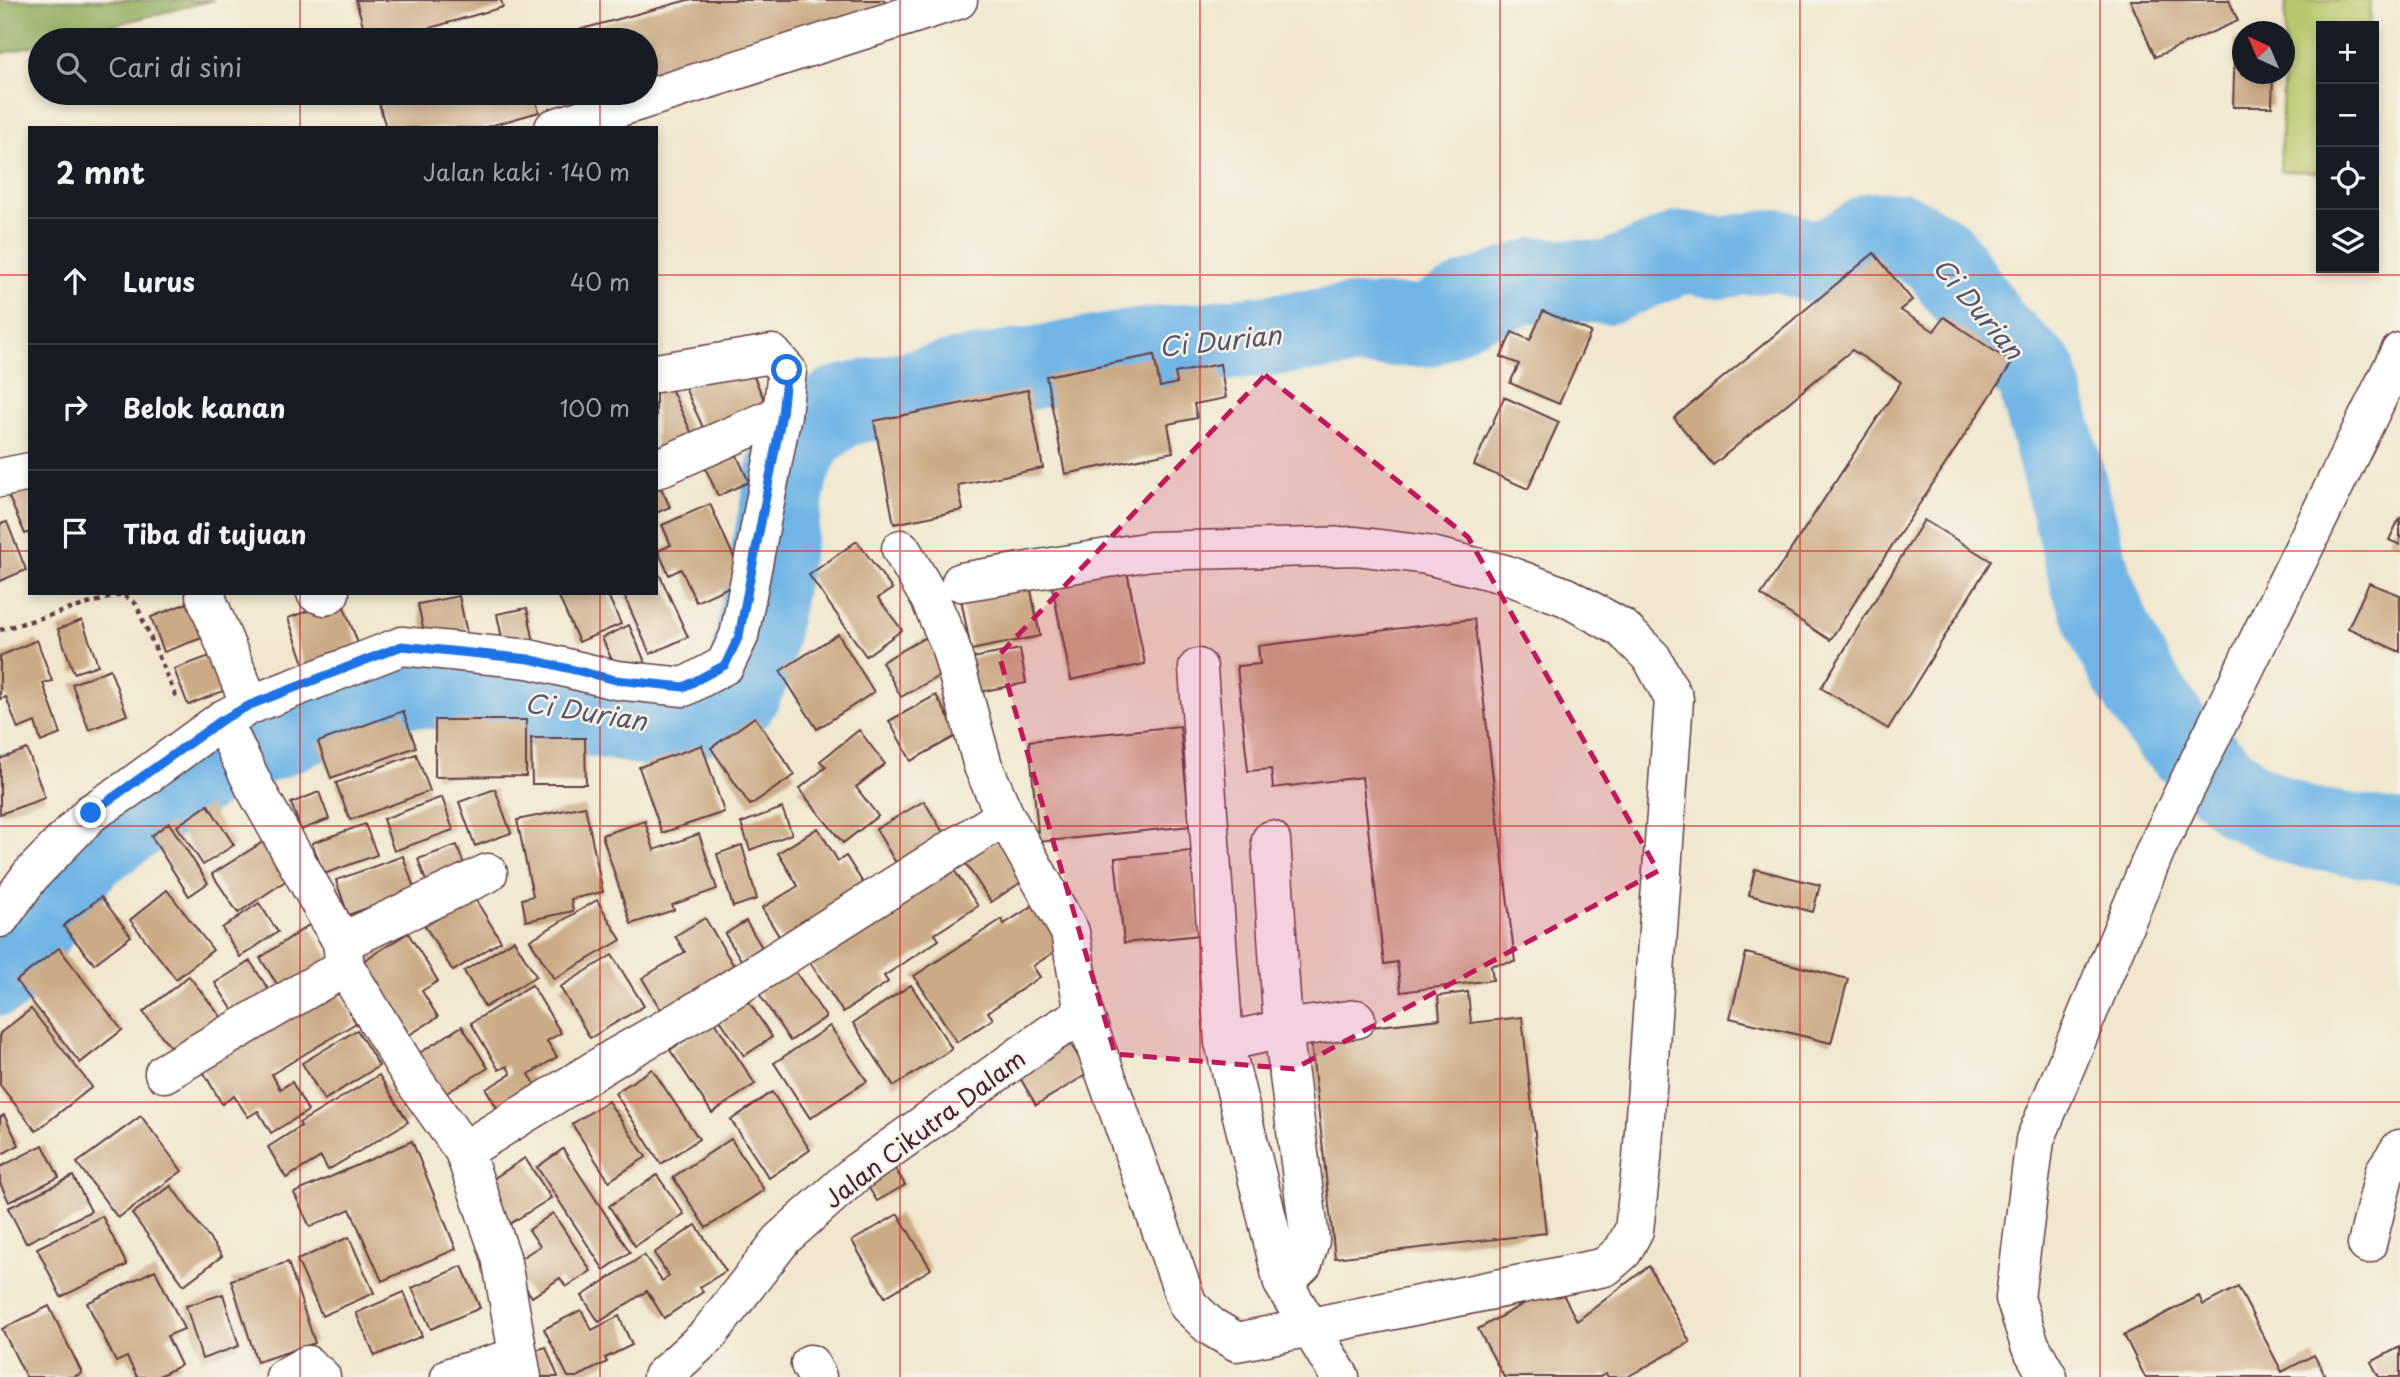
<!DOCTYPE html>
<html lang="id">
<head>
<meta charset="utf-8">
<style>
	:root { --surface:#171b24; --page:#20242c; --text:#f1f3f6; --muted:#9ea1a6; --line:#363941 }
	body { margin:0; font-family:"Playpen Sans",sans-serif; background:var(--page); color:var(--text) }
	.controls { position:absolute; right:21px; top:21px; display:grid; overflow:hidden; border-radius:0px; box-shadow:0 4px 10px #0003 }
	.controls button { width:63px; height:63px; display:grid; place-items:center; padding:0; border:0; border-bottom:2px solid var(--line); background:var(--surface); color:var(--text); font:35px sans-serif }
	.compass { position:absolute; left:2232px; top:21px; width:63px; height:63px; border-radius:50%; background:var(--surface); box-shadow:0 4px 10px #0003; rotate:316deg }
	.stop { position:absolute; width:21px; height:21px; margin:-16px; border:5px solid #1a73e8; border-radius:50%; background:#fff }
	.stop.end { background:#1a73e8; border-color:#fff; box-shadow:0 2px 7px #0008 }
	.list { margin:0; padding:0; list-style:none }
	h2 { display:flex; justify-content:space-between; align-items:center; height:91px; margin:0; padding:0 28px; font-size:30px }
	h2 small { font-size:23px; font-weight:400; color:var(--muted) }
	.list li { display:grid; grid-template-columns:46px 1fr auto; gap:21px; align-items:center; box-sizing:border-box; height:126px; padding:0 28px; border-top:2px solid var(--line) }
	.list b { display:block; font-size:26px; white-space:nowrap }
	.list em { font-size:23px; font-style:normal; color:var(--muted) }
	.icon { flex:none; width:38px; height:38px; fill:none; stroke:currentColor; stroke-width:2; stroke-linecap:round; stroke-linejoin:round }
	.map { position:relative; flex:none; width:2400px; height:1377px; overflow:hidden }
	.search { position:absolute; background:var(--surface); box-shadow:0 4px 10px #0003; left:28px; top:28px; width:630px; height:77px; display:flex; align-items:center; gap:18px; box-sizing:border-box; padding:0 24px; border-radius:38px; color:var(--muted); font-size:26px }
	.panel { position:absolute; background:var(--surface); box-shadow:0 4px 10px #0003; left:28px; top:126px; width:630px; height:469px; border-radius:0px }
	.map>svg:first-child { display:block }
	.green { fill:#b8c86b; stroke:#81744b; stroke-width:2 }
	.forest { fill:#92ac5f; stroke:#6e6645; stroke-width:2 }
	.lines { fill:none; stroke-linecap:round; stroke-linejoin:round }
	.river { stroke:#6fb5e6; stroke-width:82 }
	.building { fill:#cbaa85 }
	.minor-casing { stroke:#633d43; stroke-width:41 }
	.path { stroke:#633d43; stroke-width:4.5; stroke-dasharray:5 5; stroke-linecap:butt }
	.minor { stroke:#fff; stroke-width:38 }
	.route { stroke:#1a73e8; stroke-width:9 }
	.marked { fill:#c2185b; fill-opacity:0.2; stroke:#c2185b; stroke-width:5; stroke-dasharray:14 9; stroke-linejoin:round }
	.grid { fill:none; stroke:#d62828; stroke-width:2; stroke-opacity:0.55 }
	.labels { text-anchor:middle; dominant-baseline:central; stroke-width:5; stroke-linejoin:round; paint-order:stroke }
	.street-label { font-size:24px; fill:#4a1f2b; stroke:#f7f3e8 }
	.water-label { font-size:26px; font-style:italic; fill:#57546c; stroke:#f7f3e8 }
</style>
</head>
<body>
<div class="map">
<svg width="2400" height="1377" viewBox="0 0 2400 1377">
	<rect width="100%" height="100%" fill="#f7f3e8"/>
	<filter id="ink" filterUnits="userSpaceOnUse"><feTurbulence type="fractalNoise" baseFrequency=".0143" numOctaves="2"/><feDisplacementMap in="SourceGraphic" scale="14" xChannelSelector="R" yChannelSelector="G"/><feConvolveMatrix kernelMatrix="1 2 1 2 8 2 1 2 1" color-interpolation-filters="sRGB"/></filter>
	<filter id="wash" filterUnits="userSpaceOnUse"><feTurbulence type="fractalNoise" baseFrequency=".00686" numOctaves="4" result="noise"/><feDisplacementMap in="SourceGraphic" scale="28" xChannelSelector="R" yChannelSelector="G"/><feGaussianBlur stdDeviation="1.57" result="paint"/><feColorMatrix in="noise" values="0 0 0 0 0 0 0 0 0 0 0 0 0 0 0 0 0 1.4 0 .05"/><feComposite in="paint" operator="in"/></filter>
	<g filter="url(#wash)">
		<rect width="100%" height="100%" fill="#f0e7ce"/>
		<path class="green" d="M 2286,0 L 2371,0 L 2370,26 L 2321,26 L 2321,172 L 2280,171 Z"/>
		<path class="forest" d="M 0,0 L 214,0 L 53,40 L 40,40 L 40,44 L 0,54 Z"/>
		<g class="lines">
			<path class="river" d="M 0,975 L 85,854 L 216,762 L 398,685 L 464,690 L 553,709 L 642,724 L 684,719 L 715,710 L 738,695 L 750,670 L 788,469 L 805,434 L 839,407 L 951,382 L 1137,350 L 1351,326 L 1425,326 L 1472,302 L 1539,278 L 1607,283 L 1682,252 L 1720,258 L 1777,250 L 1816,263 L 1838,255 L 1874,233 L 1899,233 L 1939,255 L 1993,333 L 2037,375 L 2091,581 L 2111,633 L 2133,675 L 2170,731 L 2243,800 L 2302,827 L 2400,842"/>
		</g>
		<g id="blocks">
			<g class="building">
				<path d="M 356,0 L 501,0 L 503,7 L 388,40 L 367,40 Z"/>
				<path d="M 688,0 L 884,0 L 887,12 L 646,78 L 646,40 L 573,40 L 571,32 Z"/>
				<path d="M 2130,0 L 2229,0 L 2238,21 L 2155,57 Z"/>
				<path d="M 2235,40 L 2242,40 L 2242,74 L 2273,74 L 2272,107 L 2233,107 Z"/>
				<path d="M 376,93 L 534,93 L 539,112 L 483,128 L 386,128 Z"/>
				<path d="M 1874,253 L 1912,300 L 1900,310 L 1934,331 L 1944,317 L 2012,363 L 1830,640 L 1761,595 L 1901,382 L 1852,350 L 1713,465 L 1674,418 Z"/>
				<path d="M 1543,311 L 1591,332 L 1559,404 L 1510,383 L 1519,364 L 1501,357 L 1512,332 L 1530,340 Z"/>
				<path d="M 1154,355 L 1160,387 L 1177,383 L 1175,373 L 1220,364 L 1226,398 L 1194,404 L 1197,418 L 1168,424 L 1173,452 L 1065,474 L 1046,376 Z"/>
				<path d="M 747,361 L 766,404 L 705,432 L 685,388 Z"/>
				<path d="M 667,380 L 692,434 L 656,450 L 656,385 Z"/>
				<path d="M 1028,390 L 1043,468 L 958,485 L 963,510 L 894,524 L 874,421 Z"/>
				<path d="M 1504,397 L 1559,422 L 1528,489 L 1474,465 Z"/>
				<path d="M 734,449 L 749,482 L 718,496 L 703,463 Z"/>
				<path d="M 30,485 L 30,532 L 25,534 L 8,495 Z"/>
				<path d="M 661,488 L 670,507 L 656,513 L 656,490 Z"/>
				<path d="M 710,504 L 744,580 L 696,602 L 681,569 L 669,575 L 658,551 L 671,545 L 662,525 Z"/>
				<path d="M 2400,517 L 2400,545 L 2389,540 Z"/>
				<path d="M 1924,520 L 1991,561 L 1888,729 L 1821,688 Z"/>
				<path d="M 7,522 L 26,570 L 0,581 L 0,524 Z"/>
				<path d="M 857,541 L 892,589 L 878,598 L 902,630 L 866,656 L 809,575 Z"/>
				<path d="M 1125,561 L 1145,664 L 1071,680 L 1050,576 Z"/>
				<path d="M 656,567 L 688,637 L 650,654 L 623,593 L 656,593 Z"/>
				<path d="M 2369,583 L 2400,595 L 2400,652 L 2348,628 Z"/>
				<path d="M 1030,585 L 1040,636 L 971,650 L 961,599 Z"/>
				<path d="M 557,593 L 607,593 L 621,624 L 579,642 Z"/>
				<path d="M 459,596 L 468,638 L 427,647 L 418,604 Z"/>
				<path d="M 341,599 L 359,646 L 305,666 L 288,618 Z"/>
				<path d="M 190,602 L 202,638 L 164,652 L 151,617 Z"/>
				<path d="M 527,608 L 535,647 L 505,653 L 497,614 Z"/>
				<path d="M 1474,619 L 1515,962 L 1491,965 L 1493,980 L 1401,992 L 1397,962 L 1384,964 L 1362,777 L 1273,788 L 1271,769 L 1248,771 L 1237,666 L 1260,664 L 1258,646 Z"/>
				<path d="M 82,620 L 98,665 L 74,673 L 58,629 Z"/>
				<path d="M 629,625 L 646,664 L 619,676 L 602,638 Z"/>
				<path d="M 838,634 L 874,692 L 817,729 L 780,671 Z"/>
				<path d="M 926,637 L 946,672 L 901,697 L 882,662 Z"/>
				<path d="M 37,640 L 52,681 L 43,683 L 61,734 L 41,742 L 35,722 L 18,729 L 6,697 L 0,699 L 0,656 Z"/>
				<path d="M 1020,649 L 1026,683 L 973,693 L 967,659 Z"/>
				<path d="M 218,653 L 231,688 L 188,705 L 174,669 Z"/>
				<path d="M 110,669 L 127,715 L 89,730 L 72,684 Z"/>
				<path d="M 936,695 L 958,735 L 911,761 L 889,721 Z"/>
				<path d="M 403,711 L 416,747 L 331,778 L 318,742 Z"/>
				<path d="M 755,717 L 795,775 L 750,805 L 711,748 Z"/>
				<path d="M 435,720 L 526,720 L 526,776 L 435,777 Z"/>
				<path d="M 1180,726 L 1190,826 L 1039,842 L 1029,741 Z"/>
				<path d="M 859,730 L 885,764 L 856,787 L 878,816 L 843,843 L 799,789 L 826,767 L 820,761 Z"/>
				<path d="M 531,738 L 585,738 L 586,784 L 532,784 Z"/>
				<path d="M 702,745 L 724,812 L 662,833 L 639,767 Z"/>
				<path d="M 27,749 L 45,798 L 0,814 L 0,759 Z"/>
				<path d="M 416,754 L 430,791 L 350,820 L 336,783 Z"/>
				<path d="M 495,789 L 511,833 L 475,846 L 459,802 Z"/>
				<path d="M 319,792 L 329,819 L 301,830 L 291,803 Z"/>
				<path d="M 442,797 L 453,830 L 394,851 L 383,819 Z"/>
				<path d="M 924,801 L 947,839 L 899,868 L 876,829 Z"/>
				<path d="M 208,805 L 234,845 L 203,865 L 177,826 Z"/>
				<path d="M 585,806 L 603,892 L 571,899 L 573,911 L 526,921 L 522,899 L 533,896 L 517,820 Z"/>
				<path d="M 782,808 L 792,834 L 750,850 L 741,823 Z"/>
				<path d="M 645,821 L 654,850 L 699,834 L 717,889 L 672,905 L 674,910 L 631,924 L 602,835 Z"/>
				<path d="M 169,823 L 208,883 L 189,896 L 151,836 Z"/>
				<path d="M 365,824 L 377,855 L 324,874 L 312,843 Z"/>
				<path d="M 818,828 L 838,861 L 846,856 L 870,894 L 785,946 L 762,908 L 798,886 L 778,853 Z"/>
				<path d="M 996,840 L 1023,881 L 991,902 L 964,861 Z"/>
				<path d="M 263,842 L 287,880 L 238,913 L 212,874 Z"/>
				<path d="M 457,845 L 466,870 L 427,884 L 418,859 Z"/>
				<path d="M 742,845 L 757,899 L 733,907 L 717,854 Z"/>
				<path d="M 1191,851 L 1200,935 L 1124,943 L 1115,858 Z"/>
				<path d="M 403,856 L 415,891 L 348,915 L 336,880 Z"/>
				<path d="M 952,867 L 978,906 L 935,934 L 939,940 L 884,976 L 888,982 L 843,1012 L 809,961 Z"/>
				<path d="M 1755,869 L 1820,885 L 1813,912 L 1749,895 Z"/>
				<path d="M 167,890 L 213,950 L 176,979 L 130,920 Z"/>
				<path d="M 101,897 L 131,936 L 94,964 L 63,926 Z"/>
				<path d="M 474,897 L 501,941 L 453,971 L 425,926 Z"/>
				<path d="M 597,900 L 621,940 L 554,979 L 530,940 Z"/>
				<path d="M 1040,901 L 1068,943 L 1033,966 L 1040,977 L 988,1012 L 993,1019 L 957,1042 L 914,976 L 1002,919 L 1004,924 Z"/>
				<path d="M 259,903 L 278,932 L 240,957 L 222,928 Z"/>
				<path d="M 705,918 L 737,971 L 664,1015 L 642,978 L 685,952 L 675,936 Z"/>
				<path d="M 746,921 L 764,951 L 743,963 L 725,934 Z"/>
				<path d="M 309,925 L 330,958 L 281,990 L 260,958 Z"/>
				<path d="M 408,933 L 438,981 L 422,991 L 438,1017 L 409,1035 L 363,961 Z"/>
				<path d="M 514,940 L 536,976 L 485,1007 L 464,971 Z"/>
				<path d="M 59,948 L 122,1030 L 80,1063 L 16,981 Z"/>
				<path d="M 1746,953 L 1848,979 L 1831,1043 L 1730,1018 Z"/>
				<path d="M 612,955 L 644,1006 L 590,1038 L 560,987 Z"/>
				<path d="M 250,961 L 274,998 L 240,1021 L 215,983 Z"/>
				<path d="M 791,965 L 826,1017 L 790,1041 L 756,989 Z"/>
				<path d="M 189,976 L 225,1022 L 179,1058 L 143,1012 Z"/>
				<path d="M 334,985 L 356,1023 L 272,1074 L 280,1089 L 292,1082 L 308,1111 L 271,1133 L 258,1111 L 248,1117 L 234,1096 L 222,1104 L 200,1066 Z"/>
				<path d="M 532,985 L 561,1033 L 547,1041 L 557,1057 L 529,1074 L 539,1091 L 501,1115 L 486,1089 L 511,1074 L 507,1066 L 499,1070 L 471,1023 Z"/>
				<path d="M 911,985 L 952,1049 L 894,1086 L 853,1023 Z"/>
				<path d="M 1468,992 L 1471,1023 L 1522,1017 L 1546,1233 L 1335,1258 L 1310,1034 L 1440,1019 L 1438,996 Z"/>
				<path d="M 745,996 L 772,1037 L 744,1056 L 717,1015 Z"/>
				<path d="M 31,1009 L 92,1087 L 36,1131 L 0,1085 L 0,1033 Z"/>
				<path d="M 714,1021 L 755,1084 L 712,1113 L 670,1050 Z"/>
				<path d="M 462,1026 L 488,1068 L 440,1097 L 415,1056 Z"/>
				<path d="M 830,1026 L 867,1081 L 810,1118 L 774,1063 Z"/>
				<path d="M 357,1030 L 379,1066 L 324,1100 L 302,1063 Z"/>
				<path d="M 1068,1040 L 1089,1073 L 1036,1105 L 1016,1071 Z"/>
				<path d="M 652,1069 L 699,1139 L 661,1164 L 615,1093 Z"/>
				<path d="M 379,1075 L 408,1122 L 328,1170 L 321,1157 L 286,1178 L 268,1147 L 301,1126 L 299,1123 Z"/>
				<path d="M 772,1092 L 810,1150 L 769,1178 L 731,1120 Z"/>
				<path d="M 608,1101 L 646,1157 L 609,1181 L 572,1124 Z"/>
				<path d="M 4,1115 L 19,1145 L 0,1155 L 0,1117 Z"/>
				<path d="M 141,1116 L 182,1171 L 118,1218 L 77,1163 Z"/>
				<path d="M 731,1139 L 764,1190 L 706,1228 L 673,1177 Z"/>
				<path d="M 412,1141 L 456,1249 L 382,1281 L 350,1209 L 310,1227 L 294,1193 Z"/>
				<path d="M 43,1145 L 59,1177 L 9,1202 L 0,1183 L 0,1167 Z"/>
				<path d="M 563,1149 L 630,1252 L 604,1270 L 537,1167 Z"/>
				<path d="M 525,1158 L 551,1198 L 508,1225 L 482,1186 Z"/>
				<path d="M 892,1163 L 905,1185 L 877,1201 L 864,1180 Z"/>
				<path d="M 657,1175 L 684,1214 L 635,1246 L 609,1206 Z"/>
				<path d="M 73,1176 L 91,1211 L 26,1243 L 8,1208 Z"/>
				<path d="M 171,1186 L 222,1256 L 184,1285 L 132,1214 Z"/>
				<path d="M 553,1213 L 591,1271 L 566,1287 L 560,1278 L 532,1297 L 510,1265 L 540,1246 L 529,1230 Z"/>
				<path d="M 898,1214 L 931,1269 L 885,1297 L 852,1241 Z"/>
				<path d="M 102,1216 L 127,1265 L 61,1297 L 37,1248 Z"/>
				<path d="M 696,1225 L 726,1271 L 700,1287 L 703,1292 L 664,1318 L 647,1291 L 599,1322 L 582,1296 L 644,1255 L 662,1281 L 669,1276 L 654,1253 Z"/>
				<path d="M 349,1237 L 374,1293 L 322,1316 L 297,1260 Z"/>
				<path d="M 288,1262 L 315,1343 L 257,1362 L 231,1280 Z"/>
				<path d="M 462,1266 L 480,1308 L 431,1329 L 412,1288 Z"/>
				<path d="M 1649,1266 L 1690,1342 L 1627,1377 L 1608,1377 L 1606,1374 L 1600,1377 L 1504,1377 L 1478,1329 L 1558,1285 L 1577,1321 Z"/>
				<path d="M 155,1270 L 184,1329 L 167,1336 L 181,1365 L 157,1377 L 137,1377 L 127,1357 L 116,1362 L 87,1303 Z"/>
				<path d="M 2238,1287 L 2282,1372 L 2314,1355 L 2326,1377 L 2145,1377 L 2124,1335 L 2199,1296 L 2203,1305 Z"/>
				<path d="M 404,1292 L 422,1336 L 375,1356 L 356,1313 Z"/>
				<path d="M 223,1294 L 239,1346 L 202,1359 L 186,1306 Z"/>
				<path d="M 49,1306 L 82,1373 L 74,1377 L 26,1377 L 2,1329 Z"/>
				<path d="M 581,1310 L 592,1330 L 619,1316 L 632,1345 L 605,1358 L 607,1362 L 577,1377 L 568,1377 L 544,1329 Z"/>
				<path d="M 546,1347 L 558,1377 L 536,1377 L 526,1353 Z"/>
				<path d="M 2400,1347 L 2400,1377 L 2379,1377 L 2371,1362 Z"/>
			</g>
		</g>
	</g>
	<g filter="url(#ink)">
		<use href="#blocks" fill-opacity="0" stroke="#633d43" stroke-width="2"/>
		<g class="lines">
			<g class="minor-casing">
				<g id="minor">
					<path d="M 554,128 L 958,0"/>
					<path d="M 656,469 L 782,414"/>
					<path d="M 0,478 L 30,472"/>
					<path d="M 901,549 L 930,599 L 949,642 L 983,766 L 1005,816 L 1070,932 L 1084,1014 L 1188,1305 L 1210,1326 L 1237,1342 L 1605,1267 L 1623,1251 L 1634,1230 L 1642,1159 L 1674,699 L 1652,658 L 1622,628 L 1566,597 L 1504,574 L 1427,555 L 1356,546 L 1151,551 L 961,582"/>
					<path d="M 207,593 L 205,595 L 250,705"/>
					<path d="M 316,593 L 325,596 L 330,593"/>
					<path d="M 1198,668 L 1224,1042 L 1283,1283 L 1340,1377"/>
					<path d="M 222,720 L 255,788 L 342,942 L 345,967 L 415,1082 L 464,1151 L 501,1257 L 522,1377"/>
					<path d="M 1271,840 L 1283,1029 L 1310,1240 L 1303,1264 L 1283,1283"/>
					<path d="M 0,918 L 30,876 L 91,813 L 128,789 L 222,720 L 250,705 L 402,646 L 529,659 L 616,680 L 684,687 L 725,665 L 739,636 L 782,414 L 787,371 L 772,354 L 656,373"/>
					<path d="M 342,942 L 488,873"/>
					<path d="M 1224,1042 L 1283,1029 L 1356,1019"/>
					<path d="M 164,1073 L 345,967"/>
					<path d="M 464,1151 L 616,1057 L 702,1008 L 1005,816"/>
					<path d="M 2367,1244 L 2385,1171 L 2400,1149"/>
					<path d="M 810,1364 L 817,1377"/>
					<path d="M 285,1377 L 307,1365 L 321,1377"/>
					<path d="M 450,1377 L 518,1357"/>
					<path d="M 662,1377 L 707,1336 L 783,1238 L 856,1173 L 1052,1033 L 1084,1014"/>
					<path d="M 2048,1377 L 2030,1345 L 2015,1298 L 2035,1140 L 2156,849 L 2400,352"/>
				</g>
			</g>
			<path class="path" d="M 0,630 L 122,594 L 136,604 L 177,699"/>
			<use href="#minor" class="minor"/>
		</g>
	</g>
	<g class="lines" filter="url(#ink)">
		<path class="route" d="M 91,813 L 222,720 L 250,705 L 402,646 L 529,659 L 616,680 L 684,687 L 725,665 L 739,636 L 782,414 L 787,370"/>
	</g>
	<path class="marked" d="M 1265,375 L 1468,537 L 1658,871 L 1294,1069 L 1115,1054 L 999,655 Z"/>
	<path class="grid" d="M 300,0 L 300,40M 600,0 L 600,40M 900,0 L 900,1377M 1200,0 L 1200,1377M 1500,0 L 1500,1377M 1800,0 L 1800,1377M 2100,0 L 2100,1377M 300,93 L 300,128M 600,93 L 600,128M 0,275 L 30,275M 656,275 L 2400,275M 0,551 L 30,551M 656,551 L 2400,551M 300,593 L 300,1377M 600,593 L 600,1377M 0,826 L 2400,826M 0,1102 L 2400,1102"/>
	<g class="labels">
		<g class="street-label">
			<text transform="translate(924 1128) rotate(-37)">Jalan Cikutra Dalam</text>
		</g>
		<g class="water-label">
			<text transform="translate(1979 308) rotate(50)">Ci Durian</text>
			<text transform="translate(1220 340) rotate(-6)">Ci Durian</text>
			<text transform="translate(586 711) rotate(9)">Ci Durian</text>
		</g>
	</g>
</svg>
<div class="controls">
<button>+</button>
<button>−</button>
<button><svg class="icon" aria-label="locate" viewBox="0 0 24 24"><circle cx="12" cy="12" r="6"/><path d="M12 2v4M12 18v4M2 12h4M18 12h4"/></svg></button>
<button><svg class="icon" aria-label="layers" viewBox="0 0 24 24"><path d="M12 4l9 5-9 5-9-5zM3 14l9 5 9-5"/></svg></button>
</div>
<svg class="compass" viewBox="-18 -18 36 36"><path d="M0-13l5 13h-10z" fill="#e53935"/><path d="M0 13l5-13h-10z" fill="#9ea1a6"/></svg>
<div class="stop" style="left:787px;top:370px"></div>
<div class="stop end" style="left:91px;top:813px"></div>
<div class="search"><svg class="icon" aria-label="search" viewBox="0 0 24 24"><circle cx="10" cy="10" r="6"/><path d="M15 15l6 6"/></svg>Cari di sini</div>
<section class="panel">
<h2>2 mnt<small>Jalan kaki · 140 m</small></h2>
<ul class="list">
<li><svg class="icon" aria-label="ahead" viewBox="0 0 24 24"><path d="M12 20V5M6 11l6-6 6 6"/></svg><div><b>Lurus</b></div><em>40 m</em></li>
<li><svg class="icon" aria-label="right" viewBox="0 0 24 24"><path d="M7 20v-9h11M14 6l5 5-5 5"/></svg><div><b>Belok kanan</b></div><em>100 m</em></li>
<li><svg class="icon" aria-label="arrive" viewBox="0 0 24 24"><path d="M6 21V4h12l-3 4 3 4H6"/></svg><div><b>Tiba di tujuan</b></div></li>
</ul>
</section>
</div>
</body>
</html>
